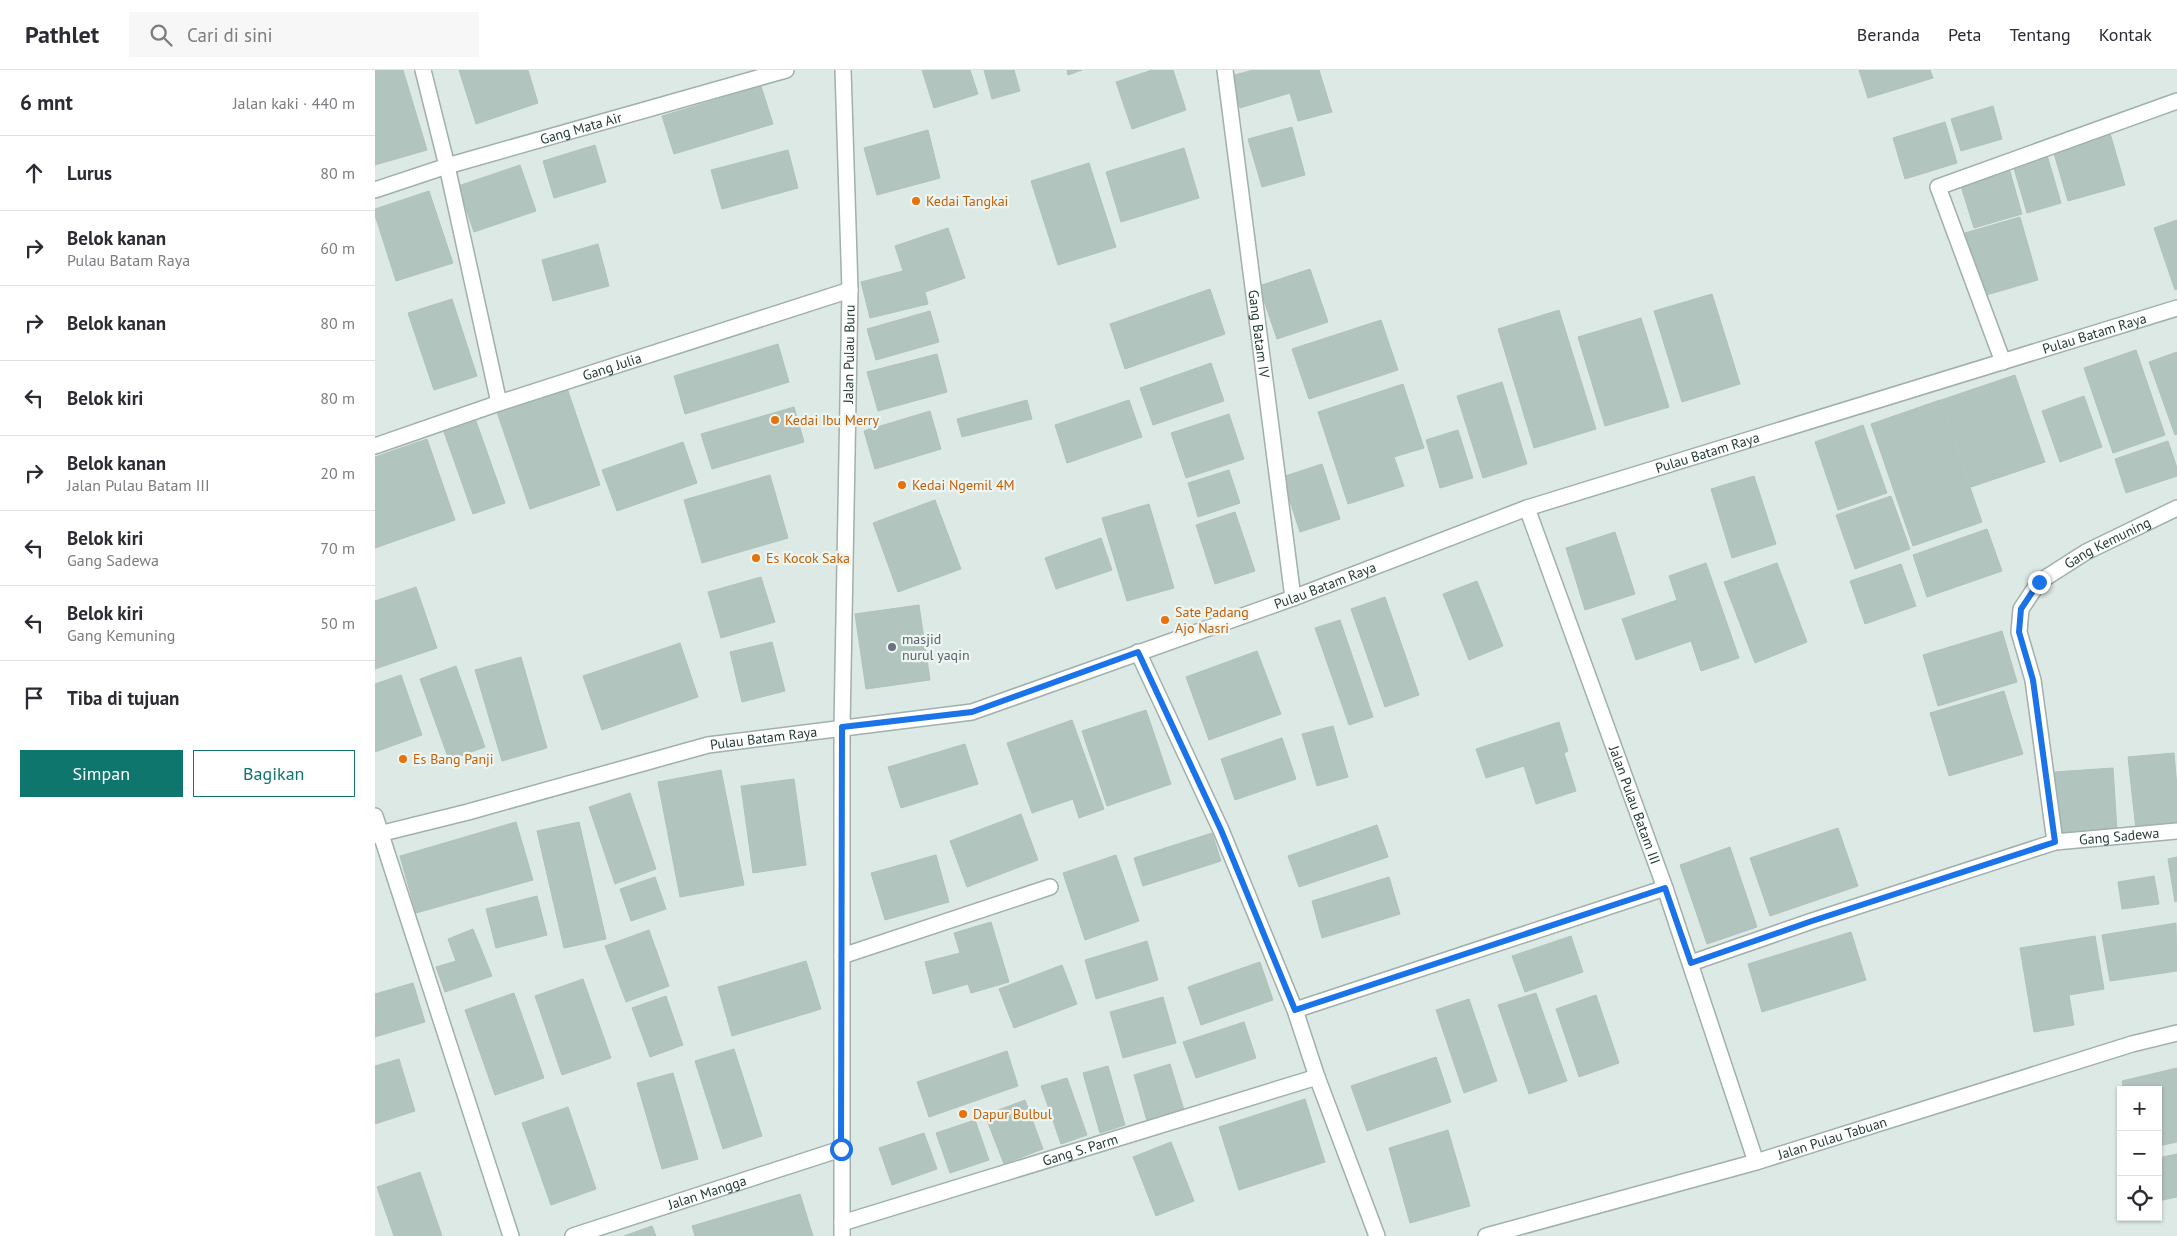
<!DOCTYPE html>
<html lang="id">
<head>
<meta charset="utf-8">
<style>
	:root { --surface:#fff; --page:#f7f7f7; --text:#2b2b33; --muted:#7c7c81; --line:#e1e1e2; --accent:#0f766e }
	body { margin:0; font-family:"PT Sans",sans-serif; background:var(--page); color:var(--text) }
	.controls { position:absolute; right:15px; bottom:15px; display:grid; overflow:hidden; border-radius:0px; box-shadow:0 1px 4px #0004 }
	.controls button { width:45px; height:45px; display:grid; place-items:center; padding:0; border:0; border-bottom:1px solid var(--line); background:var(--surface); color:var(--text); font:25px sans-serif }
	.stop { position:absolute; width:15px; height:15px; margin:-11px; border:4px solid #1a73e8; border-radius:50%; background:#fff }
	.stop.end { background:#1a73e8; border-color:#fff; box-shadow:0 1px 5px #0008 }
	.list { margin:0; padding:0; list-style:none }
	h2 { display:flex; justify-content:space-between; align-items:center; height:65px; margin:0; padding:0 20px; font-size:21px }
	h2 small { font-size:16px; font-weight:400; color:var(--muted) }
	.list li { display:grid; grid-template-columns:32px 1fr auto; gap:15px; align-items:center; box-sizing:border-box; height:75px; padding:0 20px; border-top:1px solid var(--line) }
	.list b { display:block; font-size:19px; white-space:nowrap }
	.list p { margin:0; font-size:16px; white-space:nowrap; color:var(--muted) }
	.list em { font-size:16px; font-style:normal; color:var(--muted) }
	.actions { display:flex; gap:10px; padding:15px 20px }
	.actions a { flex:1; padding:11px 0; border:1px solid var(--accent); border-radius:0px; text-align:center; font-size:18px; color:var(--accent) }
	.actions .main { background:var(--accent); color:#fff }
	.icon { flex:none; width:28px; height:28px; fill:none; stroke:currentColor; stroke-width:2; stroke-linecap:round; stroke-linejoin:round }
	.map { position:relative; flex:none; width:1802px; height:1166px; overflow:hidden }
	header { display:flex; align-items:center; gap:30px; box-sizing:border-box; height:70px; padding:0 25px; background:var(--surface); border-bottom:1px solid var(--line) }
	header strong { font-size:24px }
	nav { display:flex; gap:28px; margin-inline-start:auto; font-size:18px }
	.search { width:350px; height:45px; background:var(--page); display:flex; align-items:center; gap:12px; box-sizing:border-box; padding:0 18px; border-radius:0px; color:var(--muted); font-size:19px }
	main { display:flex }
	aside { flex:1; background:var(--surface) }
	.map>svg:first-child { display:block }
	.building { fill:#b2c4be; stroke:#afc2bd }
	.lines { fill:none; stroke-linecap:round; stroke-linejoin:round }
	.minor-casing { stroke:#a0b0ac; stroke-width:18 }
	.tertiary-casing { stroke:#a0b0ac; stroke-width:18 }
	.minor { stroke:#fff; stroke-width:15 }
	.tertiary { stroke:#fff; stroke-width:15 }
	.route { stroke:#1a73e8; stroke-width:6 }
	.food-dot { fill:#e8710a; stroke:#edf6f2; stroke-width:2 }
	.worship-dot { fill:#6b7280; stroke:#edf6f2; stroke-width:2 }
	.labels { text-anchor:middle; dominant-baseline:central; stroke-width:4.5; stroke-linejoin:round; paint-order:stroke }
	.street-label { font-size:14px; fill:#1f3834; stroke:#edf6f2 }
	.food-label { font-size:14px; fill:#c56008; stroke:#edf6f2; text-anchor:start }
	.worship-label { font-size:14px; fill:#5b616d; stroke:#edf6f2; text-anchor:start }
</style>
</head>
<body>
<header>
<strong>Pathlet</strong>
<div class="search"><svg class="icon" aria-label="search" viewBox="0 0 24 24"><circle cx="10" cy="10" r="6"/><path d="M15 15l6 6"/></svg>Cari di sini</div>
<nav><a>Beranda</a><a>Peta</a><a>Tentang</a><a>Kontak</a></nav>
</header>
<main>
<aside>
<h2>6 mnt<small>Jalan kaki · 440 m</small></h2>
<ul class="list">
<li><svg class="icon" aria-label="ahead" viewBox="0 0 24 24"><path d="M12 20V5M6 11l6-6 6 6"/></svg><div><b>Lurus</b></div><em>80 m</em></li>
<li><svg class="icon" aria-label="right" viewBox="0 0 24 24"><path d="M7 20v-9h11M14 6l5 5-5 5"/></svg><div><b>Belok kanan</b><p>Pulau Batam Raya</p></div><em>60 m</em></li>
<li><svg class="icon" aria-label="right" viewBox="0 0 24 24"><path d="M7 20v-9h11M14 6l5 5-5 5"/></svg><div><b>Belok kanan</b></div><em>80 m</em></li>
<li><svg class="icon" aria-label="left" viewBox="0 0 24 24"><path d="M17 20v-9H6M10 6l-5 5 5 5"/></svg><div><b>Belok kiri</b></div><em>80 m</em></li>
<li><svg class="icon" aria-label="right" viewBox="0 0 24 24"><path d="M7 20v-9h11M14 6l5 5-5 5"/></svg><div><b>Belok kanan</b><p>Jalan Pulau Batam III</p></div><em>20 m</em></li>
<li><svg class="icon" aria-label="left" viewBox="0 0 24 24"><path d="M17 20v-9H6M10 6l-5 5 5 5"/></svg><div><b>Belok kiri</b><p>Gang Sadewa</p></div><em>70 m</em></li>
<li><svg class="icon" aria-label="left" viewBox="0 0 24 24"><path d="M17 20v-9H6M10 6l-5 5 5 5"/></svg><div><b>Belok kiri</b><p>Gang Kemuning</p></div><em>50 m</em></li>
<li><svg class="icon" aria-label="arrive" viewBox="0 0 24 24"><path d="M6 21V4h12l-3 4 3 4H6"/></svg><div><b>Tiba di tujuan</b></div></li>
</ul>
<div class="actions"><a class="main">Simpan</a><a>Bagikan</a></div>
</aside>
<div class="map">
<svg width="1802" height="1166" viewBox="0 0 1802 1166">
	<rect width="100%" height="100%" fill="#dde9e5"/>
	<g class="building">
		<path d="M 0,0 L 28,0 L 52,80 L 0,95 Z"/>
		<path d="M 84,0 L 153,0 L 163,33 L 101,54 Z"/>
		<path d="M 547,0 L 595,0 L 603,24 L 559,38 Z"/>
		<path d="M 609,0 L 639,0 L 645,21 L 617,29 Z"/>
		<path d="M 692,0 L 707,0 L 693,5 Z"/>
		<path d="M 777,0 L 798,0 L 811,40 L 757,59 L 741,12 Z"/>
		<path d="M 878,0 L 944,0 L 957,42 L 923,51 L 915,23 L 865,38 L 856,6 Z"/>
		<path d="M 1484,0 L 1555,0 L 1558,8 L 1493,28 Z"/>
		<path d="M 386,16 L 398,54 L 299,84 L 287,46 Z"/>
		<path d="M 1618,36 L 1627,69 L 1586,81 L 1576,49 Z"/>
		<path d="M 1570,52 L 1582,93 L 1530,109 L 1518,68 Z"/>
		<path d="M 917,57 L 930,105 L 887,117 L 873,69 Z"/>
		<path d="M 553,60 L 565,108 L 502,125 L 489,78 Z"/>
		<path d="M 1735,63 L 1750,115 L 1693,131 L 1678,80 Z"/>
		<path d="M 220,75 L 231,112 L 179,128 L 168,91 Z"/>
		<path d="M 809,78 L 824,128 L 746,152 L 731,102 Z"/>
		<path d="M 413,80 L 423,118 L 347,139 L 336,100 Z"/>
		<path d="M 1672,85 L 1686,133 L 1652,143 L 1638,95 Z"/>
		<path d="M 714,93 L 741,177 L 683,195 L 656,111 Z"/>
		<path d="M 145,95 L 161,141 L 99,162 L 83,116 Z"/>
		<path d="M 1634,98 L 1647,144 L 1599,158 L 1585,113 Z"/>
		<path d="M 54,121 L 78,193 L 21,211 L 0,145 L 0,139 Z"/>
		<path d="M 1645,147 L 1663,210 L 1608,226 L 1590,163 Z"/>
		<path d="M 1802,150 L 1802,219 L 1800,220 L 1779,158 Z"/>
		<path d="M 573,158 L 590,208 L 550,222 L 553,234 L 495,248 L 486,212 L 528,201 L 520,176 Z"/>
		<path d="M 223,174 L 234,216 L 178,231 L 167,190 Z"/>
		<path d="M 935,199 L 953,252 L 902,269 L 884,216 Z"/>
		<path d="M 835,219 L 850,264 L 750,299 L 735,254 Z"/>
		<path d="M 1337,224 L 1365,314 L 1307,332 L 1279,241 Z"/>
		<path d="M 77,229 L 102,306 L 59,320 L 33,243 Z"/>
		<path d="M 1184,240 L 1221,359 L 1159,378 L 1123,259 Z"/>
		<path d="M 555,241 L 564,272 L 501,290 L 492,259 Z"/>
		<path d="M 1266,248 L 1294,337 L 1230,356 L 1203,267 Z"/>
		<path d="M 1006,250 L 1023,300 L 934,329 L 917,279 Z"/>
		<path d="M 403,274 L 414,312 L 310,344 L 299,306 Z"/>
		<path d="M 1761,280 L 1790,365 L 1738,383 L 1709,298 Z"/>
		<path d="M 1802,282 L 1802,364 L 1800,365 L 1774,292 Z"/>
		<path d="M 562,284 L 572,322 L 503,341 L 492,302 Z"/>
		<path d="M 836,293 L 849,331 L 778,355 L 765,318 Z"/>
		<path d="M 1640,305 L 1670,392 L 1596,417 L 1566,330 Z"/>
		<path d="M 1127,312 L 1152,394 L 1108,408 L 1082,326 Z"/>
		<path d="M 1028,314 L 1049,378 L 1019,387 L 1029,416 L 973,434 L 943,342 Z"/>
		<path d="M 192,318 L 225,415 L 155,439 L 122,342 Z"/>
		<path d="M 1709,326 L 1727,377 L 1685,392 L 1667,341 Z"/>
		<path d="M 652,330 L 657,349 L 587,367 L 582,349 Z"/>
		<path d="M 754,330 L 767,367 L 692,393 L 680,355 Z"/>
		<path d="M 1565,330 L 1607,452 L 1538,476 L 1496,354 Z"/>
		<path d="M 419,337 L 429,372 L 337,399 L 326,364 Z"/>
		<path d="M 555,341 L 566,379 L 500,399 L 489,361 Z"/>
		<path d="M 854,344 L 869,389 L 811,408 L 796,363 Z"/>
		<path d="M 101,351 L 130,433 L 98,444 L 69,362 Z"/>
		<path d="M 1488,355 L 1512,423 L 1463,440 L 1440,372 Z"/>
		<path d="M 1083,360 L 1098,408 L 1065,418 L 1051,370 Z"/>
		<path d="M 52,369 L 80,450 L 0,478 L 0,387 Z"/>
		<path d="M 1793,371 L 1802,398 L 1802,406 L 1751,423 L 1740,389 Z"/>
		<path d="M 308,372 L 322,413 L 242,441 L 227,400 Z"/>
		<path d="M 947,394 L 965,449 L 925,462 L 907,407 Z"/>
		<path d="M 854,400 L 865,433 L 823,447 L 813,413 Z"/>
		<path d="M 395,405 L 413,468 L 327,493 L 309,430 Z"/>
		<path d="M 1379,406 L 1401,474 L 1357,488 L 1336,419 Z"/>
		<path d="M 1516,426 L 1535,479 L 1480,499 L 1461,445 Z"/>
		<path d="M 560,430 L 586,499 L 523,522 L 498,453 Z"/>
		<path d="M 774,434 L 799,518 L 752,531 L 727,448 Z"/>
		<path d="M 860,442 L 880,501 L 840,514 L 821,455 Z"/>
		<path d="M 1612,459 L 1627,501 L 1552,527 L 1538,485 Z"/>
		<path d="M 1240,462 L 1260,524 L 1210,540 L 1191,478 Z"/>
		<path d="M 726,468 L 737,500 L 681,519 L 670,488 Z"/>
		<path d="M 1331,493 L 1364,588 L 1326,601 L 1316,571 L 1261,590 L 1247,549 L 1302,530 L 1294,506 Z"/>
		<path d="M 1402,493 L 1432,572 L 1380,593 L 1349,512 Z"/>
		<path d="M 1526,494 L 1541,536 L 1490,554 L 1475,511 Z"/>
		<path d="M 386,507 L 400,552 L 346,568 L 333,522 Z"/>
		<path d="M 1102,511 L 1128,576 L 1094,590 L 1068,524 Z"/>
		<path d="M 41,517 L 62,578 L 0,599 L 0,531 Z"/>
		<path d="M 1010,527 L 1044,625 L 1010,637 L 976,539 Z"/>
		<path d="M 544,535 L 555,610 L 491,619 L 480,544 Z"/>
		<path d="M 965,550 L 998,647 L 974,655 L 940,558 Z"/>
		<path d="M 1627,561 L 1642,612 L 1563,636 L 1548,585 Z"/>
		<path d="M 397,572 L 410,621 L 367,632 L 355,582 Z"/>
		<path d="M 305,573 L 323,627 L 227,660 L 208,606 Z"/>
		<path d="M 882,581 L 906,644 L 834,670 L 811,607 Z"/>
		<path d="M 146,587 L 172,678 L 127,691 L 100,600 Z"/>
		<path d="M 81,596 L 110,677 L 74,690 L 45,609 Z"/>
		<path d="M 26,605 L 47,665 L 0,682 L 0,614 Z"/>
		<path d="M 1629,621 L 1648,684 L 1574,706 L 1555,643 Z"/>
		<path d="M 771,640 L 796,714 L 732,736 L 707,661 Z"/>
		<path d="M 697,650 L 729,739 L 704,748 L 698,729 L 657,743 L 632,673 Z"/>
		<path d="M 1184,652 L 1193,681 L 1189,683 L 1201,721 L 1161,734 L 1149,696 L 1111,708 L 1101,679 Z"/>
		<path d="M 958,656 L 973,707 L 942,716 L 927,664 Z"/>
		<path d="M 907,668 L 921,709 L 860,730 L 846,689 Z"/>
		<path d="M 590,674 L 603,714 L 526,738 L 513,697 Z"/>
		<path d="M 1799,683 L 1802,717 L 1802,755 L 1761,760 L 1753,687 Z"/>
		<path d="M 1738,698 L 1742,761 L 1684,764 L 1680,702 Z"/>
		<path d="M 346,700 L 369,815 L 305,827 L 283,712 Z"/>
		<path d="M 419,709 L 431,795 L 378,803 L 366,716 Z"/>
		<path d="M 255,723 L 281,799 L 240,814 L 214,737 Z"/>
		<path d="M 646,744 L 663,790 L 592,817 L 575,771 Z"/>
		<path d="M 141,752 L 158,810 L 41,843 L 25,786 Z"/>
		<path d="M 204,752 L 231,869 L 189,878 L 162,761 Z"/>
		<path d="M 1002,755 L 1013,787 L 924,817 L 913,786 Z"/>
		<path d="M 1463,758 L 1483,816 L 1395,846 L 1375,788 Z"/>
		<path d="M 837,763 L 846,791 L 768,816 L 759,788 Z"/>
		<path d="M 1355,777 L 1382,857 L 1332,874 L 1305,795 Z"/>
		<path d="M 561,785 L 574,832 L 510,850 L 496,803 Z"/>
		<path d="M 741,785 L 764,851 L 710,870 L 688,803 Z"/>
		<path d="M 1802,787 L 1802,831 L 1800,832 L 1793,789 Z"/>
		<path d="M 1779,806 L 1784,834 L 1747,839 L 1743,812 Z"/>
		<path d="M 280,807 L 291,839 L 256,851 L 245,819 Z"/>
		<path d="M 1014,807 L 1025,844 L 947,868 L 937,831 Z"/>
		<path d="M 162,826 L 172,865 L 121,878 L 111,839 Z"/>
		<path d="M 616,852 L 634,912 L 596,923 L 593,914 L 558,924 L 550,892 L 585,883 L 579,863 Z"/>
		<path d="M 1801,853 L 1802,901 L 1735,911 L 1727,865 Z"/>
		<path d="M 98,859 L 117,906 L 70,922 L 61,897 L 81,891 L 73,869 Z"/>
		<path d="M 274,860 L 294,916 L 251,932 L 230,876 Z"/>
		<path d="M 1476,862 L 1491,910 L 1387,942 L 1373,894 Z"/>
		<path d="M 1196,866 L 1208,902 L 1150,922 L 1137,886 Z"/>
		<path d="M 1720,866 L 1729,919 L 1694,925 L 1699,955 L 1659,962 L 1645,878 Z"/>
		<path d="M 772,871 L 783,910 L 721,929 L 710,890 Z"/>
		<path d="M 431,891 L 446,939 L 357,966 L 343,917 Z"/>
		<path d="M 885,892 L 898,930 L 826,955 L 813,917 Z"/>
		<path d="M 687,895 L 702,934 L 639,958 L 624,919 Z"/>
		<path d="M 208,909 L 236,988 L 187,1005 L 160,926 Z"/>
		<path d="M 38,913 L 50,952 L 0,967 L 0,924 Z"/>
		<path d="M 139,923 L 169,1008 L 120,1025 L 90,940 Z"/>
		<path d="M 1161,923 L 1192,1011 L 1154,1024 L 1123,935 Z"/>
		<path d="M 1221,925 L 1244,993 L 1204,1007 L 1181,939 Z"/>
		<path d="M 291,926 L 308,975 L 275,987 L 257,938 Z"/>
		<path d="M 788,927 L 801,973 L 748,988 L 735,942 Z"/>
		<path d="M 1094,929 L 1122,1011 L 1089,1023 L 1061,940 Z"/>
		<path d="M 869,952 L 881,988 L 821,1008 L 808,972 Z"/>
		<path d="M 359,979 L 387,1066 L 348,1079 L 320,991 Z"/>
		<path d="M 632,981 L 643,1016 L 554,1047 L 542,1012 Z"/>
		<path d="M 1061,987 L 1076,1032 L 992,1061 L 976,1016 Z"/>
		<path d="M 24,989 L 40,1041 L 0,1054 L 0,996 Z"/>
		<path d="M 795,994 L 809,1040 L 772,1051 L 759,1005 Z"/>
		<path d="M 733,996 L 750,1055 L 725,1063 L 708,1003 Z"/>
		<path d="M 1802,998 L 1802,1072 L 1783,1076 L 1783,1020 L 1749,1020 L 1747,1011 Z"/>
		<path d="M 298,1003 L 323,1089 L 287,1099 L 262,1013 Z"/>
		<path d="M 692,1008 L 712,1065 L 686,1074 L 666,1016 Z"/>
		<path d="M 930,1029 L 950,1092 L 864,1120 L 844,1057 Z"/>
		<path d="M 650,1030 L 668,1079 L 629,1094 L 610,1045 Z"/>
		<path d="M 193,1037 L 221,1119 L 176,1135 L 147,1053 Z"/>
		<path d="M 600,1050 L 614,1090 L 575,1103 L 561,1063 Z"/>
		<path d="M 1073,1060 L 1095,1136 L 1035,1153 L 1014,1078 Z"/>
		<path d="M 549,1063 L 562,1099 L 517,1115 L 504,1078 Z"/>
		<path d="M 796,1072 L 819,1131 L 781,1146 L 758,1087 Z"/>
		<path d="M 1802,1084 L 1802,1127 L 1783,1131 L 1783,1088 Z"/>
		<path d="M 45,1102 L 67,1166 L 19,1166 L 2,1117 Z"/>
		<path d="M 425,1124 L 438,1166 L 320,1166 L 317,1156 Z"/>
		<path d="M 277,1156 L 281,1166 L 249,1166 Z"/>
	</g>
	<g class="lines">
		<g class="minor-casing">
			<g id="minor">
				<path d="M 48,0 L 72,96 L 124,333"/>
				<path id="s1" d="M 850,0 L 918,528"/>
				<path id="s2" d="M 0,120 L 72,96 L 411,0"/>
				<path d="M 1628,292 L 1563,117 L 1802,31"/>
				<path id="s3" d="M 0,376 L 124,333 L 475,220"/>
				<path id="s4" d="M 1152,438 L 1290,818 L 1381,1092"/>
				<path d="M 763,582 L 846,760 L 920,940 L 942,1007 L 1002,1166"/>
				<path d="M 0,746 L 136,1166"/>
				<path id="s5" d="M 1680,772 L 1658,610 L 1644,562 L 1646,539 L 1664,512 L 1711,482 L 1802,438"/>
				<path d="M 467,886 L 675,817"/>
				<path id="s6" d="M 1316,893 L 1437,851 L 1680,772 L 1802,761"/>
				<path d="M 920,940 L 1290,818"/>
				<path id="s7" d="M 467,1153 L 942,1007"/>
				<path id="s8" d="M 198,1166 L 466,1079"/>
				<path id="s9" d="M 467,1166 L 467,657 L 475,220 L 468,0"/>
				<path id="s10" d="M 1111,1166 L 1381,1092 L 1757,974 L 1802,963"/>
			</g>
		</g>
		<g class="tertiary-casing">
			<g id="tertiary">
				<path id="s11" d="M 0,765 L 93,742 L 333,675 L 597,642 L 918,528 L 1152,438 L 1802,238"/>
			</g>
		</g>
		<use href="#minor" class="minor"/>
		<use href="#tertiary" class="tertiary"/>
	</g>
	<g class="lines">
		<path class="route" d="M 466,1079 L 467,657 L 597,642 L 763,582 L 846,760 L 920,940 L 1290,818 L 1316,893 L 1437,851 L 1680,772 L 1658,610 L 1644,562 L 1646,539 L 1664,512"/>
	</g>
	<g class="food-dot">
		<circle cx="541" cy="131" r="5"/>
		<circle cx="400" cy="350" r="5"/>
		<circle cx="527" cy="415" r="5"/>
		<circle cx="381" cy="488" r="5"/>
		<circle cx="790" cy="550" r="5"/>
		<circle cx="28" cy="689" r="5"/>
		<circle cx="588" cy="1044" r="5"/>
	</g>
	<circle class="worship-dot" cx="517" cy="577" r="5"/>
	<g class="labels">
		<g class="street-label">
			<text stroke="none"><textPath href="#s2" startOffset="215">Gang Mata Air</textPath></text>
			<text stroke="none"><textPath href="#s1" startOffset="266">Gang Batam IV</textPath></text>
			<text stroke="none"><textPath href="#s11" startOffset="1796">Pulau Batam Raya</textPath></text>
			<text stroke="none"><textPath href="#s9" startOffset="882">Jalan Pulau Buru</textPath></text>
			<text stroke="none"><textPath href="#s3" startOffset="250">Gang Julia</textPath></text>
			<text stroke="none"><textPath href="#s11" startOffset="1391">Pulau Batam Raya</textPath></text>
			<text stroke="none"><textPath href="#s5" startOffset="348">Gang Kemuning</textPath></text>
			<text stroke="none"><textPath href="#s11" startOffset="986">Pulau Batam Raya</textPath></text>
			<text stroke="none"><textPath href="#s11" startOffset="401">Pulau Batam Raya</textPath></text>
			<text stroke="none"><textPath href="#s4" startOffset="316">Jalan Pulau Batam III</textPath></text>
			<text stroke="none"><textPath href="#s6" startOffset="448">Gang Sadewa</textPath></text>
			<text stroke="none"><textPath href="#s10" startOffset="360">Jalan Pulau Tabuan</textPath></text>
			<text stroke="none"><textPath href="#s7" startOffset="249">Gang S. Parm</textPath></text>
			<text stroke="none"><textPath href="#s8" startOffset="141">Jalan Mangga</textPath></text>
		</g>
		<g class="food-label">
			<text x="551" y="131">Kedai Tangkai</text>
			<text x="410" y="350">Kedai Ibu Merry</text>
			<text x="537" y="415">Kedai Ngemil 4M</text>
			<text x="391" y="488">Es Kocok Saka</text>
			<text x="800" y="542">Sate Padang<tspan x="800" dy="16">Ajo Nasri</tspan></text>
			<text x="38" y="689">Es Bang Panji</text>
			<text x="598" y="1044">Dapur Bulbul</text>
		</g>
		<g class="worship-label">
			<text x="527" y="569">masjid<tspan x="527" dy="16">nurul yaqin</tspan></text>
		</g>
	</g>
</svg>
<div class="controls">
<button>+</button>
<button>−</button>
<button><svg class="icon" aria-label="locate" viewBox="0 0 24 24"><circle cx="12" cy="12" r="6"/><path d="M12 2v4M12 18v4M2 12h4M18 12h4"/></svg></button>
</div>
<div class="stop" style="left:466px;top:1079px"></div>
<div class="stop end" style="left:1664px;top:512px"></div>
</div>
</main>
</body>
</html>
